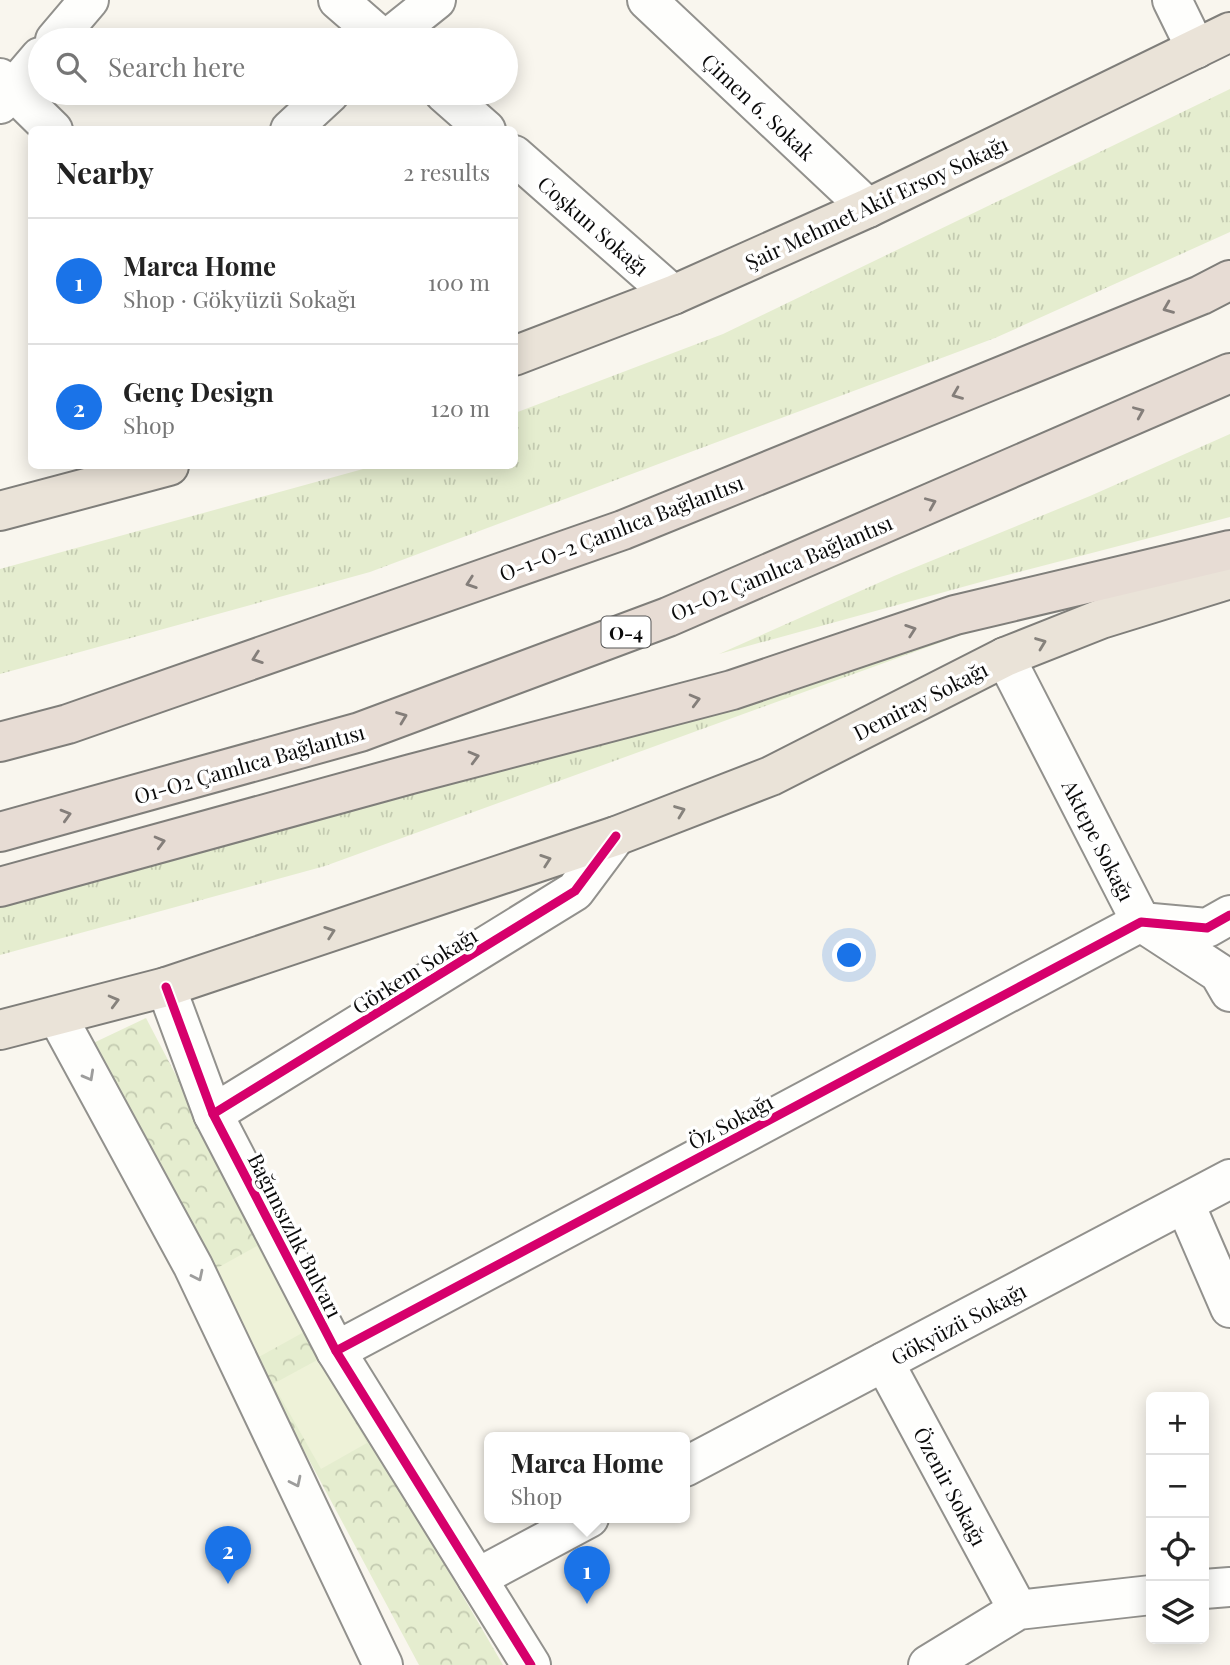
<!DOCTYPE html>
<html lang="en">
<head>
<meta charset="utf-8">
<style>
	:root { --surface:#fff; --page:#f6f6f6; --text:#222; --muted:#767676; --line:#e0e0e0; --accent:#1a73e8 }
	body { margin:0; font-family:"Playfair Display",serif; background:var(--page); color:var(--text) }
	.controls { position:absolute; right:21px; bottom:21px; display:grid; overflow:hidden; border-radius:10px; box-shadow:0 4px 18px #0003 }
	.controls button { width:63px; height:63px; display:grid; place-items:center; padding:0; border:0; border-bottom:2px solid var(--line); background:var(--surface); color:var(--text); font:35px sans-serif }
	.you { position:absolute; left:850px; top:956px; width:24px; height:24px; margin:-18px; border:5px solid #fff; border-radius:50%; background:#1a73e8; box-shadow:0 0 0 10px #1a73e833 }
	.badge { display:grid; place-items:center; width:46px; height:46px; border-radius:50%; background:var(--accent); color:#fff; font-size:23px; font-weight:700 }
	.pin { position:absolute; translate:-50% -58px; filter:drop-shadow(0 2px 4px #0008) }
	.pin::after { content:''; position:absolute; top:37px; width:24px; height:21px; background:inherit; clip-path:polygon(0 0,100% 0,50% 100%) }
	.popup { position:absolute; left:484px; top:1432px; width:206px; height:91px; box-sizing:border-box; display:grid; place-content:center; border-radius:10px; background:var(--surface); filter:drop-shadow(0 2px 5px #0005); font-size:23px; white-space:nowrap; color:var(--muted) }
	.popup b { font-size:26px; color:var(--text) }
	.popup::after { content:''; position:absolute; left:50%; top:100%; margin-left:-14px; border:14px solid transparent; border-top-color:var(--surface) }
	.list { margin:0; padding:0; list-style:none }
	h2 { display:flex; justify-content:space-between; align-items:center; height:91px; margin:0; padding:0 28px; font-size:30px }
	h2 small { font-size:23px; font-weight:400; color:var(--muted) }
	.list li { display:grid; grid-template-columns:46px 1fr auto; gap:21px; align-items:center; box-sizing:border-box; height:126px; padding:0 28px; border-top:2px solid var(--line) }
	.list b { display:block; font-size:26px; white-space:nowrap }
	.list p { margin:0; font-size:23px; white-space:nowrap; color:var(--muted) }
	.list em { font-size:23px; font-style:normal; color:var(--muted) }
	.icon { flex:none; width:38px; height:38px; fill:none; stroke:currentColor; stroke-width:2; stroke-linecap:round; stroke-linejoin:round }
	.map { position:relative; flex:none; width:1230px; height:1665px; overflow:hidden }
	.search { position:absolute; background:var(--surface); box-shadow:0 4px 18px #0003; left:28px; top:28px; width:490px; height:77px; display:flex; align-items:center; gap:18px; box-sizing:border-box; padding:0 24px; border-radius:38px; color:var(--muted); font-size:26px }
	.panel { position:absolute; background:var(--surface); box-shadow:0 4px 18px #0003; left:28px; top:126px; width:490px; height:343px; border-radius:10px }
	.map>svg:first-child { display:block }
	.grass { fill:url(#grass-tufts) }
	.park { fill:url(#park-crowns) }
	.pitch { fill:#eef2d8 }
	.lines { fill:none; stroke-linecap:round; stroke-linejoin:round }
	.minor-casing { stroke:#92918d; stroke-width:42 }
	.major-casing { stroke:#7f7e7a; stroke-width:42 }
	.highway-casing { stroke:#7f7e7a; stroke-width:42 }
	.minor { stroke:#fefefc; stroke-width:38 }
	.major { stroke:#eae3d8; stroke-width:38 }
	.highway { stroke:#e7dcd4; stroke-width:38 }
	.cycleway-casing { stroke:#fff; stroke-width:13 }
	.cycleway { stroke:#d6006c; stroke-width:9 }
	.oneway { stroke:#847e7a }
	.oneway2 { stroke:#86827c }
	.oneway3 { stroke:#9d9d9c }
	.labels { text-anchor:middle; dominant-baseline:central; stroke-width:7; stroke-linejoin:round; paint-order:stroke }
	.shield { fill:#fff; stroke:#545454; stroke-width:2 }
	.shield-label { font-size:19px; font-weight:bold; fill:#0b0b0b }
	.street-label { font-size:21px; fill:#0b0b0b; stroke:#fff }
</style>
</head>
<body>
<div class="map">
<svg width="1230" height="1665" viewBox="0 0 1230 1665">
	<defs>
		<pattern id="grass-tufts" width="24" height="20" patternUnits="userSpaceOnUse" patternTransform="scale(1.75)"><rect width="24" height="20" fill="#e5edcf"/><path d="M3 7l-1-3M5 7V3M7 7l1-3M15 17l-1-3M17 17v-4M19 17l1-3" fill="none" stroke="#c3cab0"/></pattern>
		<pattern id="park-crowns" width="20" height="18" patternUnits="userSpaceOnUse" patternTransform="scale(1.75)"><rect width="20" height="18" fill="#e5edcf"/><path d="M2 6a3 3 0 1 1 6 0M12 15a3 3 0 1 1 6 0" fill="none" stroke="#c3cab0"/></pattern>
	</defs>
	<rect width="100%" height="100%" fill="#f9f6ee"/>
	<g class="grass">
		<path d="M 1230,89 L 1230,232 L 995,338 L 370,572 L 0,674 L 0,569 L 374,466 L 514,466 L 515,413 L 723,334 Z"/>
		<path d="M 1230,434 L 1230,517 L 988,580 L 719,654 L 894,576 L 1090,496 Z"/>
		<path d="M 986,626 L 325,866 L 0,955 L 0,907 L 721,709 Z"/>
	</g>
	<path class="park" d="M 146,1018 L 322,1354 L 503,1665 L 419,1665 L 87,1046 Z"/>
	<g class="pitch">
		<path d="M 257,1246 L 304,1332 L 257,1358 L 210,1272 Z"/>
		<path d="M 319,1359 L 367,1443 L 321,1469 L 273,1384 Z"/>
	</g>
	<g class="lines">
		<g class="minor-casing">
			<g id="minor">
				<path d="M 338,0 L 384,40"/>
				<path d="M 647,0 L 868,208"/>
				<path d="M 1172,0 L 1196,49"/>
				<path d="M 55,40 L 89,0"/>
				<path d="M 386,40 L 436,0"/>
				<path d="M 0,78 L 53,130"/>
				<path d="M 444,93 L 486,130"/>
				<path d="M 0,104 L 40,57"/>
				<path d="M 290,130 L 330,93"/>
				<path d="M 514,155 L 673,295"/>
				<path d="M 1005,657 L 1141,922 L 1219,973 L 1230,992"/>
				<path d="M 166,987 L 213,1114 L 336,1351 L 531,1665"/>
				<path d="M 57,1016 L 193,1266 L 383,1665"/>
				<path d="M 213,1114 L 575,891 L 616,836"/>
				<path d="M 1185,1204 L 1230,1308"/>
				<path d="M 336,1351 L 1141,922 L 1207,928 L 1230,915"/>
				<path d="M 884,1362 L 1018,1610"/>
				<path d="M 685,1467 L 1230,1179"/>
				<path d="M 477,1578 L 589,1518"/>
				<path d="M 1204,1589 L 1230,1587"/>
				<path d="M 928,1665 L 1018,1610 L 1151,1595"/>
			</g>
		</g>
		<g class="major-casing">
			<g id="major">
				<path d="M 514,356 L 673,295 L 868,208 L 1230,32"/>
				<path d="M 0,511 L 169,466"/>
				<path d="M 0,1030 L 166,987 L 616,836 L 771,776 L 1005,657 L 1101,619 L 1230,579"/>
			</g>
		</g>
		<g class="highway-casing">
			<g id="highway">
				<path d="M 0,742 L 68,724 L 623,530 L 1201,295 L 1230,280"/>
				<path d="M 0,832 L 360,732 L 668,617 L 1230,373"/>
				<path d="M 0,887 L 411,774 L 732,690 L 955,615 L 1230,550"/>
			</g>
		</g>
		<use href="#minor" class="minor"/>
		<use href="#major" class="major"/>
		<use href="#highway" class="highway"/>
		<g class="cycleway-casing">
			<g id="cycleway">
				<path d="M 166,987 L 213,1114 L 336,1351 L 531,1665"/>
				<path d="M 213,1114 L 575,891 L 616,836"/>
				<path d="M 336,1351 L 1141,922 L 1207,928 L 1230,915"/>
			</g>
		</g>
		<use href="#cycleway" class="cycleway"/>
	</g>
	<defs><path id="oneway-chevron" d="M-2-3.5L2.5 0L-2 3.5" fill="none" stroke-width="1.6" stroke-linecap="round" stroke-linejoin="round" transform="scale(1.75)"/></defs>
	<g class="oneway">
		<use href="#oneway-chevron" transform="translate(1168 308) rotate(158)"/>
		<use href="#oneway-chevron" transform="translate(957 394) rotate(158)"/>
		<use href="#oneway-chevron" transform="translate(1139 412) rotate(-23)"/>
		<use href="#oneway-chevron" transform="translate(931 503) rotate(-23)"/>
		<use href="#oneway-chevron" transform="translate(471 583) rotate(161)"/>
		<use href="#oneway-chevron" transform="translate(911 630) rotate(-19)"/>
		<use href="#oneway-chevron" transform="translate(257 658) rotate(161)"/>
		<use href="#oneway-chevron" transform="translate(695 700) rotate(-15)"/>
		<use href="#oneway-chevron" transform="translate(402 717) rotate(-21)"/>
		<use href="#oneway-chevron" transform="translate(474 757) rotate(-15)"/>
		<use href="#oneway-chevron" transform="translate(66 815) rotate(-16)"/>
		<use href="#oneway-chevron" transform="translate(160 842) rotate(-15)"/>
	</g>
	<g class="oneway2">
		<use href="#oneway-chevron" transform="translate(1041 643) rotate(-21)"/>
		<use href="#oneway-chevron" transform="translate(680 811) rotate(-21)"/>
		<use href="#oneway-chevron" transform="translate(546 860) rotate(-19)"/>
		<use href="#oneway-chevron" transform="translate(330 932) rotate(-19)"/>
		<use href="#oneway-chevron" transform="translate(114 1001) rotate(-15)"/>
	</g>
	<g class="oneway3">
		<use href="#oneway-chevron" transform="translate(89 1076) rotate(61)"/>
		<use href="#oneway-chevron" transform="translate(198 1276) rotate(64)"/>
		<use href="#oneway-chevron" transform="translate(296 1482) rotate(64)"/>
	</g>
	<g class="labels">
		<rect class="shield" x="601.5" y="616.5" width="49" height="31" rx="5"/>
		<g class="shield-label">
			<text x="626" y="632">O-4</text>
		</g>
		<g class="street-label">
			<text transform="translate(759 106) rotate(43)">Çimen 6. Sokak</text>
			<text transform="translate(876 202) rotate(-25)">Şair Mehmet Akif Ersoy Sokağı</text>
			<text transform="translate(594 225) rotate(41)">Coşkun Sokağı</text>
			<text transform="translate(621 527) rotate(-21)">O-1-O-2 Çamlıca Bağlantısı</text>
			<text transform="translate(781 567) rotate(-23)">O1-O2 Çamlıca Bağlantısı</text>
			<text transform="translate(920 700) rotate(-27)">Demiray Sokağı</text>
			<text transform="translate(249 763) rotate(-16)">O1-O2 Çamlıca Bağlantısı</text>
			<text transform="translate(1099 840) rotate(63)">Aktepe Sokağı</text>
			<text transform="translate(414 970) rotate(-32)">Görkem Sokağı</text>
			<text transform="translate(730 1121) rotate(-28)">Öz Sokağı</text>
			<text transform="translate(296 1235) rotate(63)">Bağımsızlık Bulvarı</text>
			<text transform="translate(958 1323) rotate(-28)">Gökyüzü Sokağı</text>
			<text transform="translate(951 1486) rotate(62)">Özenir Sokağı</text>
		</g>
	</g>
</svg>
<div class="controls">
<button>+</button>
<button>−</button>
<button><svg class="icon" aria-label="locate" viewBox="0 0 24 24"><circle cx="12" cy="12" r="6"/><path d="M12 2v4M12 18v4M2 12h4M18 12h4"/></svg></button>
<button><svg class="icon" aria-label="layers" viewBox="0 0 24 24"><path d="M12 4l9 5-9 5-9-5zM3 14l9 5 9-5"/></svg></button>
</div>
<div class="you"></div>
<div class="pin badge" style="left:587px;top:1604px">1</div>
<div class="popup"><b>Marca Home</b>Shop</div>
<div class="pin badge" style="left:228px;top:1584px">2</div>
<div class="search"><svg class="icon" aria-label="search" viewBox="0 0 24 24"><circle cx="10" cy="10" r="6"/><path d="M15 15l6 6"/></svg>Search here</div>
<section class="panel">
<h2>Nearby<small>2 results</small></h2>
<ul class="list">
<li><span class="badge">1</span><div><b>Marca Home</b><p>Shop · Gökyüzü Sokağı</p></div><em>100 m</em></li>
<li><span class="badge">2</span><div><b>Genç Design</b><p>Shop</p></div><em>120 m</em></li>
</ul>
</section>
</div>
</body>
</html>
